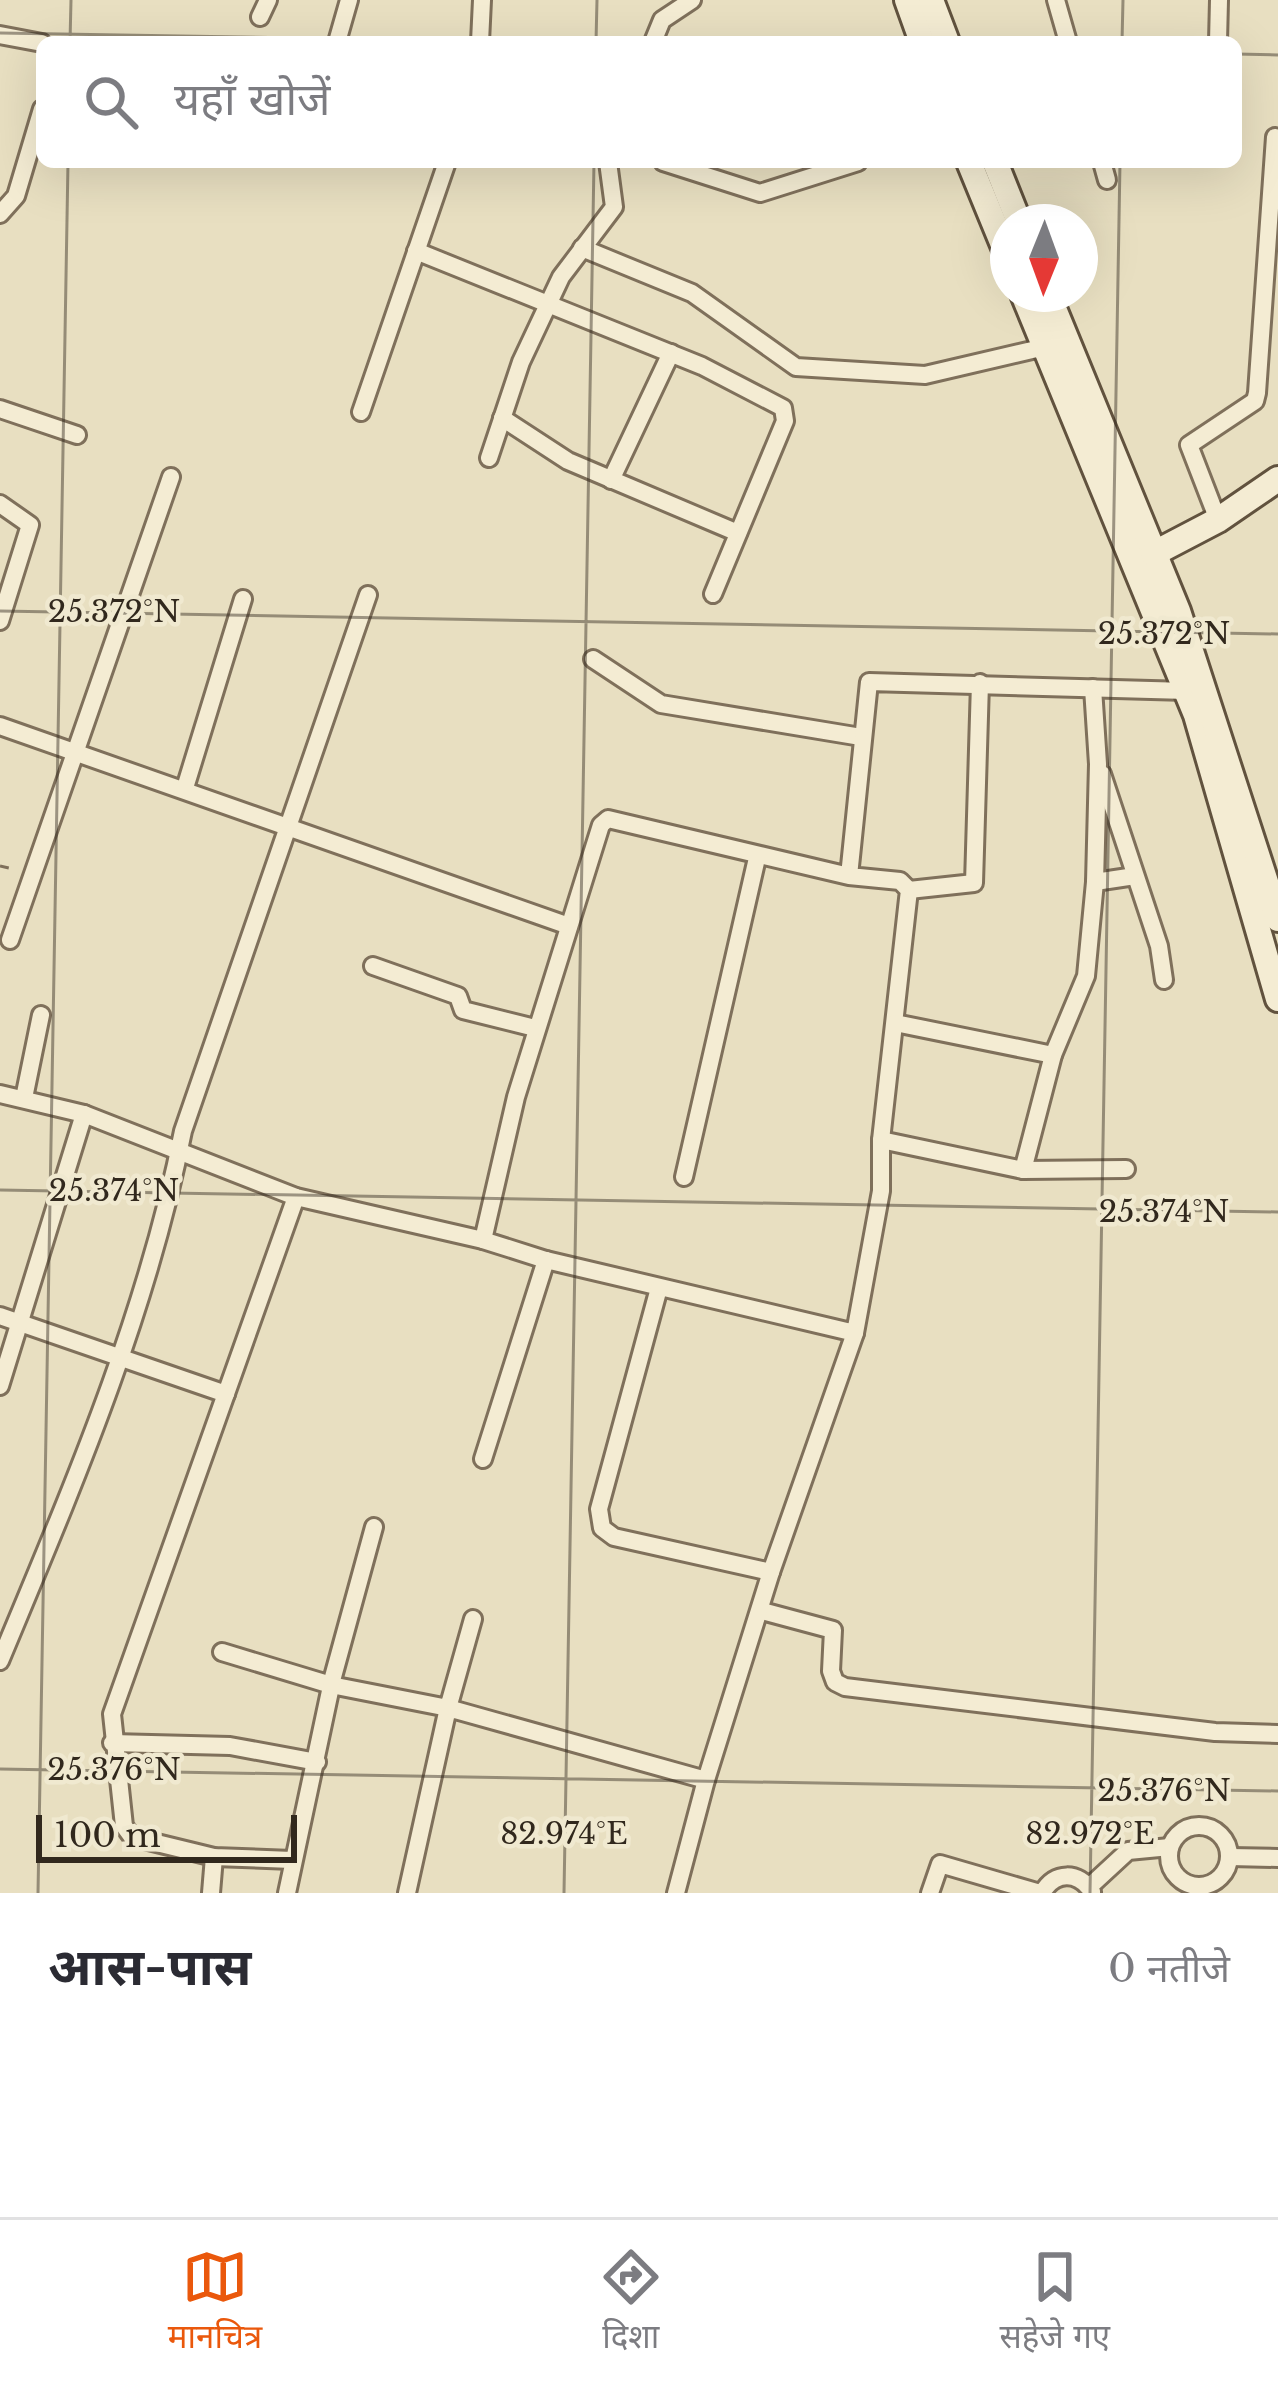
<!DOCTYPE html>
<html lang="hi">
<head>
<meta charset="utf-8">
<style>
	:root { --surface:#fff; --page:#f7f7f7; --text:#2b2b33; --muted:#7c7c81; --line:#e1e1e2; --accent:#ea580c }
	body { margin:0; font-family:"Libre Baskerville","Noto Sans Devanagari",serif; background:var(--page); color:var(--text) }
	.compass { position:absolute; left:990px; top:204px; width:108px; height:108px; border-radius:50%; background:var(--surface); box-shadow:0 12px 48px #0002; rotate:181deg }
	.scale { position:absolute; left:36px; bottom:30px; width:261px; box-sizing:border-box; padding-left:12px; border:6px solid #31281d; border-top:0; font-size:33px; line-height:42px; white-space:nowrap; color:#31281d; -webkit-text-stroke:9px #f0e9d0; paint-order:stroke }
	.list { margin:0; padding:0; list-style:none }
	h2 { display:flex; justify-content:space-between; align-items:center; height:156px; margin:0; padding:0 48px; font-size:51px }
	h2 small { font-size:39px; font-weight:400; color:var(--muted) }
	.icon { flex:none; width:66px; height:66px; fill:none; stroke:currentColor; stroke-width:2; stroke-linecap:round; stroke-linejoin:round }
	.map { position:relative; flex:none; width:1278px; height:1893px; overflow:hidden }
	.search { position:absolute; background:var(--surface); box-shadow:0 12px 48px #0002; left:36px; right:36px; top:36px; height:132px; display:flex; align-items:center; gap:30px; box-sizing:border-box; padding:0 42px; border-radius:18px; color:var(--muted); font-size:45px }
	.sheet { height:324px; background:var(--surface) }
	nav { display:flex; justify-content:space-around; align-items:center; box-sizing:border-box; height:168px; border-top:3px solid var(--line); background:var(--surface); font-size:33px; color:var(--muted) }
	nav a { display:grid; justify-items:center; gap:6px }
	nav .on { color:var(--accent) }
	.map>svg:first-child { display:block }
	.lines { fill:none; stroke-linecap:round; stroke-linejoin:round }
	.street-casing { stroke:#7f705b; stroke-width:22 }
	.secondary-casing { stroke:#61523e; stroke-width:30 }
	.path { stroke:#7f705b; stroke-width:3; stroke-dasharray:9 6; stroke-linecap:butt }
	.street { stroke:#f4ecd3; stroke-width:16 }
	.secondary { stroke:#f4ecd3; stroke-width:24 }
	.ticks { fill:none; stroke:#31281d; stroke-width:3; stroke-opacity:0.45 }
	.ticks-label { font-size:30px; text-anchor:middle; fill:#31281d; stroke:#f0e9d0; stroke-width:9; stroke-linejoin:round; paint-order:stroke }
</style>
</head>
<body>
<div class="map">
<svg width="1278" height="1893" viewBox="0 0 1278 1893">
	<rect width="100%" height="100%" fill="#e8dfc1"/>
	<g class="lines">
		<g class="street-casing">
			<g id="street">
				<path d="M 1056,0 L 1068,42"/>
				<path d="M 260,17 L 268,0"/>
				<path d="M 0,35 L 42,43"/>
				<path d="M 337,42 L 349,0"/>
				<path d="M 480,42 L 482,0"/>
				<path d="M 653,42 L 662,20 L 692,0"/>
				<path d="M 1218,42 L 1219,0"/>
				<path d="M 663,162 L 760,193 L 858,162"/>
				<path d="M 1102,162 L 1107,180"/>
				<path d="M 0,214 L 16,196 L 42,109"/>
				<path d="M 582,248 L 692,293 L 796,367 L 925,375 L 1045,347"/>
				<path d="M 416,251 L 702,366 L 783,408 L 785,421 L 713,594"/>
				<path d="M 0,409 L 77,435"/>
				<path d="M 361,412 L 447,162"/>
				<path d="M 502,418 L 568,461 L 738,533"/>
				<path d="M 489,458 L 521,362 L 561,277 L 614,207 L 608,162"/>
				<path d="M 611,480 L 671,353"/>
				<path d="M 0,504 L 30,525 L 0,621"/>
				<path d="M 1218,520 L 1189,445 L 1255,401 L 1257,393 L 1275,137"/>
				<path d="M 593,659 L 661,704 L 861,737"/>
				<path d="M 1093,688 L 1098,764 L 1095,882 L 1135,876"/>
				<path d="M 0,726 L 569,926"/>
				<path d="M 1102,774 L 1159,946 L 1164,980"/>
				<path d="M 185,788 L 243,599"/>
				<path d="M 849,876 L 900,881 L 909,890 L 881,1140 L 881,1191 L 855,1333 L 546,1260 L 483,1240 L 516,1097 L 601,825 L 608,819 L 849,876 L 869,682 L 1187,691"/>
				<path d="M 909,890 L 974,883 L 980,683"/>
				<path d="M 10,940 L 171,477"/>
				<path d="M 373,966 L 458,996 L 463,1010 L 535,1028"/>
				<path d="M 895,1023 L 1053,1055"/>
				<path d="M 0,1094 L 84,1114 L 296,1197 L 483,1240"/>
				<path d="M 24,1098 L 41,1015"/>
				<path d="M 881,1140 L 1023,1170 L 1126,1169"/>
				<path d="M 1023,1170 L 1053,1055 L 1086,976 L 1095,882"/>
				<path d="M 684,1177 L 757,858"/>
				<path d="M 659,1288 L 599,1509 L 602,1528 L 614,1537 L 771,1572 L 855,1333"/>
				<path d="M 0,1316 L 226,1394"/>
				<path d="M 0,1386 L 84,1114"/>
				<path d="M 483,1459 L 546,1260"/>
				<path d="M 762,1611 L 833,1630 L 831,1671 L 835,1682 L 845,1687 L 1215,1732 L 1278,1734"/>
				<path d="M 222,1652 L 331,1685 L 448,1708 L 473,1619"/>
				<path d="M 0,1661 C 72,1488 147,1315 183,1131 L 368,595"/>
				<path d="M 112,1743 L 230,1746 L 317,1762"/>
				<circle cx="1199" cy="1856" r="30"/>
				<path d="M 1230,1857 L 1278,1858"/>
				<path d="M 292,1860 L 214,1857 L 132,1837 L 124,1826 L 112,1714 L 296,1197"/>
				<path d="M 1089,1887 L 1128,1851 L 1170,1847"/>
				<path d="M 211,1893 L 214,1857"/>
				<path d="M 287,1893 L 333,1677 L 374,1527"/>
				<path d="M 407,1893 L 448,1708 L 706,1780 L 771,1572"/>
				<path d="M 676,1893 L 706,1780"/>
				<path d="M 930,1893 L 940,1864 L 1040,1893"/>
				<path d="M 1042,1893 C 1055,1871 1078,1871 1092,1892"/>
			</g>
		</g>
		<g class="secondary-casing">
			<g id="secondary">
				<path d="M 907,0 L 922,42"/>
				<path d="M 931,0 L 947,42"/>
				<path d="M 969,162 L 1008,257"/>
				<path d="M 995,162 L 1019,222"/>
				<path d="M 1023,294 L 1196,715 L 1278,999"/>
				<path d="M 1048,294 L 1178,611 L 1278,919"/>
				<path d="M 1153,554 L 1218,520 L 1278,479"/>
			</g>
		</g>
		<path class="path" d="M 0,866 L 13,869"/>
		<use href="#street" class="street"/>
		<use href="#secondary" class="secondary"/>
	</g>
	<path class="ticks" d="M 0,33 L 541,42M 70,42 L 71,0M 596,42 L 597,0M 1122,42 L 1123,0M 1236,54 L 1278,55M 0,611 L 1278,634M 0,1190 L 1278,1212M 0,1769 L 1278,1791M 38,1893 L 68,162M 564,1893 L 594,162M 1090,1893 L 1120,162"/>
	<g class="ticks-label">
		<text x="114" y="622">25.372°N</text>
		<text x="1164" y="644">25.372°N</text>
		<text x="114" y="1201">25.374°N</text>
		<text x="1164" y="1222">25.374°N</text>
		<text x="114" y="1780">25.376°N</text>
		<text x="1164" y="1801">25.376°N</text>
		<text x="564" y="1844">82.974°E</text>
		<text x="1090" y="1844">82.972°E</text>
	</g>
</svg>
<svg class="compass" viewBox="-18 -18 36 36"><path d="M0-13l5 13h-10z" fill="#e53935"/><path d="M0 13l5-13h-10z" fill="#7c7c81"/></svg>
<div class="scale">100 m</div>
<div class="search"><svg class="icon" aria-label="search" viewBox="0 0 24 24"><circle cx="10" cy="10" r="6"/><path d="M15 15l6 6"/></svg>यहाँ खोजें</div>
</div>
<section class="sheet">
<h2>आस-पास<small>0 नतीजे</small></h2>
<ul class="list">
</ul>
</section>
<nav>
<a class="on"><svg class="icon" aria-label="map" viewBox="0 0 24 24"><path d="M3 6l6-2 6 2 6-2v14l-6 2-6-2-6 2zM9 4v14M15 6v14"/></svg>मानचित्र</a>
<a><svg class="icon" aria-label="directions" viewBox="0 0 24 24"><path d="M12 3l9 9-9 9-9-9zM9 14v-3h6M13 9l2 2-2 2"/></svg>दिशा</a>
<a><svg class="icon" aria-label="saved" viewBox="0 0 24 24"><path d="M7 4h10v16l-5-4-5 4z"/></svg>सहेजे गए</a>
</nav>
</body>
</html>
